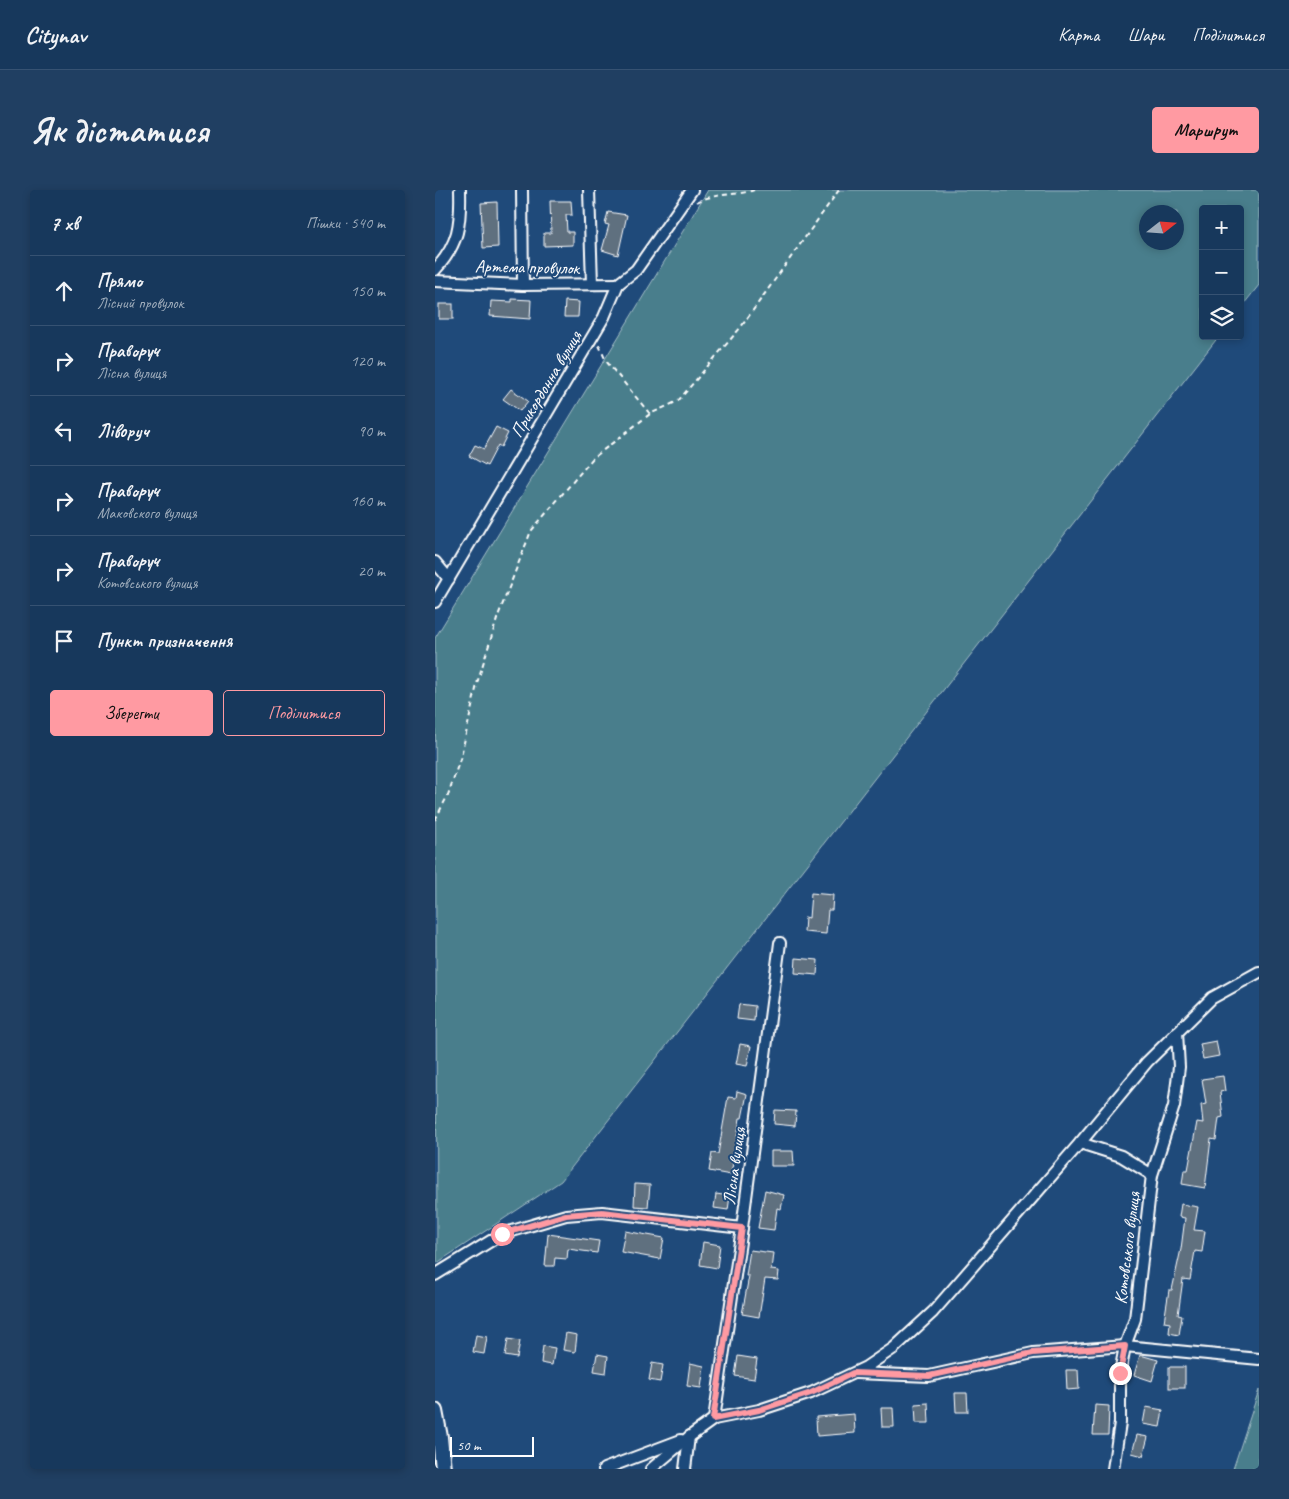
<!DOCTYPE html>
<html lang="uk">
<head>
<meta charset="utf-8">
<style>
	:root { --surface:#17385c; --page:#203f62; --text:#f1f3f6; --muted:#9eacbb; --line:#365272; --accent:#ff9aa2 }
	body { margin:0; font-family:Caveat,sans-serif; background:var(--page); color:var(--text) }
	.controls { position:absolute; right:15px; top:15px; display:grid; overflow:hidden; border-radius:5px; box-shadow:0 2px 8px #0003 }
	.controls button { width:45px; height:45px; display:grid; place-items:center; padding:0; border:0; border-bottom:1px solid var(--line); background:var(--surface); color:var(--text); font:25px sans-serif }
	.compass { position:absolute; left:704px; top:15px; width:45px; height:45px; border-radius:50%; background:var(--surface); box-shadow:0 2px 8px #0003; rotate:73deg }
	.scale { position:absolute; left:15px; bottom:12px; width:84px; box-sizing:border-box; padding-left:5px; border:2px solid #fff; border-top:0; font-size:14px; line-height:18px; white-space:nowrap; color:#fff; -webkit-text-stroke:4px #1f4a7a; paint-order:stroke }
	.stop { position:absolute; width:15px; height:15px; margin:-11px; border:4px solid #ff9aa2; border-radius:50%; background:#fff }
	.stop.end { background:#ff9aa2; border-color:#fff; box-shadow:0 1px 5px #0008 }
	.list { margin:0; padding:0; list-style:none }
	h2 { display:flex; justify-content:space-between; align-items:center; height:65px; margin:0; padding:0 20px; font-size:21px }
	h2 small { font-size:16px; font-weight:400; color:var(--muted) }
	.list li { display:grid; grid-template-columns:32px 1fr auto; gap:15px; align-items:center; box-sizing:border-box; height:70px; padding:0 20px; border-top:1px solid var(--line) }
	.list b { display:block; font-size:19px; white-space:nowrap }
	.list p { margin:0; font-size:16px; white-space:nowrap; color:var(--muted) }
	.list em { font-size:16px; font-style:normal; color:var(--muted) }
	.actions { display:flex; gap:10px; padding:15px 20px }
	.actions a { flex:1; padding:11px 0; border:1px solid var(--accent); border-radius:5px; text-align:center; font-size:18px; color:var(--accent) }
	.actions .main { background:var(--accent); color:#111 }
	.icon { flex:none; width:28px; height:28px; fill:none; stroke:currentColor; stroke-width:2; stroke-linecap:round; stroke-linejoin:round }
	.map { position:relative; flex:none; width:824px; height:1279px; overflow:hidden; border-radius:5px }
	header { display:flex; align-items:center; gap:30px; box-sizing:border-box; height:70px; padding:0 25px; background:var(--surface); border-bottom:1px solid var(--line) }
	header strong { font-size:24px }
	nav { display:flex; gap:28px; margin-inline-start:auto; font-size:18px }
	.intro { display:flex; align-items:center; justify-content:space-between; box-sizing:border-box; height:120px; padding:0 30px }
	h1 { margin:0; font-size:35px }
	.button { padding:12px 22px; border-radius:5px; background:var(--accent); color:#111; font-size:18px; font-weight:700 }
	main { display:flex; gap:30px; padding:0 30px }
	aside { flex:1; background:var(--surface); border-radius:5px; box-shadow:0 2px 8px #0003 }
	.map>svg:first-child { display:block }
	.green { fill:#497e8c; stroke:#a4bec6; fill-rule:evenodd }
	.building { fill:#5f6f7f; stroke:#fff }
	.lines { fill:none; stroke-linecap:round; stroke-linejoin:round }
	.street-casing { stroke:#fff; stroke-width:14 }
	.secondary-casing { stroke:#fff; stroke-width:18 }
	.path { stroke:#fff; stroke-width:2; stroke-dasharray:5 4; stroke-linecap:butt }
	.street { stroke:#1f4a7a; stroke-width:10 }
	.secondary { stroke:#1f4a7a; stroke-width:14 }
	.route { stroke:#ff9aa2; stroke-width:6 }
	.labels { text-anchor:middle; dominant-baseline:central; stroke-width:4; stroke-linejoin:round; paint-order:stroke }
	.street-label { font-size:18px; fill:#fff; stroke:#1f4a7a }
</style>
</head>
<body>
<header>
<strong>Citynav</strong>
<nav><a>Карта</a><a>Шари</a><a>Поділитися</a></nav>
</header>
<div class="intro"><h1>Як дістатися</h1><a class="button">Маршрут</a></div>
<main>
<aside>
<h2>7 хв<small>Пішки · 540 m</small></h2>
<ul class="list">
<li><svg class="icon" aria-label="ahead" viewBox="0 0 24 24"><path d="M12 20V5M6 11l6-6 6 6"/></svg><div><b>Прямо</b><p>Лісний провулок</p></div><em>150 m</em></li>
<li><svg class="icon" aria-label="right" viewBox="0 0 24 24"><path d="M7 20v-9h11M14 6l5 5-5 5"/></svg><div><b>Праворуч</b><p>Лісна вулиця</p></div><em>120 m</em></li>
<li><svg class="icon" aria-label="left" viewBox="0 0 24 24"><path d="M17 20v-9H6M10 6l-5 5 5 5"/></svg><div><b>Ліворуч</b></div><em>90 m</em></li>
<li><svg class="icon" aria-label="right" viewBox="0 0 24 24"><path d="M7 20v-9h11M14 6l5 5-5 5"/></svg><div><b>Праворуч</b><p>Маковского вулиця</p></div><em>160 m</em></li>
<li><svg class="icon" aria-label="right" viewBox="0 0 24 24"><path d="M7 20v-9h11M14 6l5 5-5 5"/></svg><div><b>Праворуч</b><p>Котовського вулиця</p></div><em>20 m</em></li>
<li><svg class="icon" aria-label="arrive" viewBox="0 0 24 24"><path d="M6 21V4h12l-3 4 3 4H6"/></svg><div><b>Пункт призначення</b></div></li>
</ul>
<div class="actions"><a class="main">Зберегти</a><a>Поділитися</a></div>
</aside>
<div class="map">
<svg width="824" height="1279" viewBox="0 0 824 1279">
	<rect width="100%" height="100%" fill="#1f4a7a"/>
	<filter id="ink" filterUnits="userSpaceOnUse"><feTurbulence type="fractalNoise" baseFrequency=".02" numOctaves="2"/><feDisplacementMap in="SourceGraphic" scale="10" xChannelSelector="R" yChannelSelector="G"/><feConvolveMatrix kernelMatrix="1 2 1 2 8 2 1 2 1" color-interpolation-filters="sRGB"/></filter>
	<g filter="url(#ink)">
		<g class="green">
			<path d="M 273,0 L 824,0 L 824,95 L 805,119 L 805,19 L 768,19 L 768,146 L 784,146 L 126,991 L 2,1073 L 0,448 ZM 712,22 L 742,22 L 742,52 L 712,52 Z"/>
			<path d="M 824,1200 L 824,1279 L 798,1279 Z"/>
		</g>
		<g class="building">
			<path d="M 115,11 L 136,11 L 137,25 L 131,25 L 132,42 L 138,42 L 138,55 L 109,56 L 109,43 L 116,43 Z"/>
			<path d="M 62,12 L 63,57 L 48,58 L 46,13 Z"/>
			<path d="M 173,22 L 192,25 L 183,65 L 167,60 L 174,35 L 170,34 Z"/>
			<path d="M 77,109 L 96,110 L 95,129 L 55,126 L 56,111 L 77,112 Z"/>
			<path d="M 130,111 L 144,112 L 143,127 L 129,127 Z"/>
			<rect x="4" y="114" width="14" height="15"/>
			<path d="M 76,199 L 93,211 L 85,221 L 68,209 Z"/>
			<path d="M 61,237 L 73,243 L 66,257 L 63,255 L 52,276 L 34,266 L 40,255 L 49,259 Z"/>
			<path d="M 376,703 L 398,705 L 397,720 L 393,720 L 391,744 L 369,742 L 370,727 L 374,728 Z"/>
			<path d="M 361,768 L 383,770 L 382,785 L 360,783 Z"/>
			<path d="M 304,814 L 320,816 L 319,831 L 302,829 Z"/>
			<path d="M 781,851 L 784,866 L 768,869 L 765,854 Z"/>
			<path d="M 305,854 L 316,856 L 312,876 L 301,874 Z"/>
			<path d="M 788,886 L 790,901 L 785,902 L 788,927 L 784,928 L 781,950 L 776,949 L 770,998 L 747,994 L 749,980 L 753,980 L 762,932 L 768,933 L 766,915 L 771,914 L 767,889 Z"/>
			<path d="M 302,901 L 312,904 L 307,928 L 305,928 L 296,985 L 274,981 L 277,963 L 283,964 L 293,907 L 301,908 Z"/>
			<path d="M 340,920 L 361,921 L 360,936 L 339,934 Z"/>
			<path d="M 336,961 L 358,961 L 359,976 L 336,976 Z"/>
			<path d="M 200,994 L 215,995 L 213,1017 L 199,1016 Z"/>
			<path d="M 330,1000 L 349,1005 L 346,1019 L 342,1018 L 339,1040 L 323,1038 Z"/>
			<path d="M 281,1004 L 295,1006 L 293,1020 L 279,1018 Z"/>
			<path d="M 746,1014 L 763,1017 L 759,1040 L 770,1041 L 767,1062 L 760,1061 L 755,1090 L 748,1089 L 743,1125 L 747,1126 L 744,1145 L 734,1143 L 735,1133 L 729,1132 L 734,1100 L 737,1100 L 746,1059 L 750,1028 L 744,1027 Z"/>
			<path d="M 190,1041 L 229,1048 L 225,1069 L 186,1062 Z"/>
			<path d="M 113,1044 L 164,1051 L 162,1063 L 133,1059 L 132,1069 L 120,1068 L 119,1076 L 110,1076 Z"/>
			<path d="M 268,1052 L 285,1055 L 282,1078 L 265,1075 Z"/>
			<path d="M 315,1060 L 338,1063 L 336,1080 L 344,1081 L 343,1090 L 330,1089 L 324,1127 L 307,1124 L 314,1086 L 311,1086 Z"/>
			<path d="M 131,1143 L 142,1145 L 140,1162 L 128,1160 Z"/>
			<path d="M 41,1145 L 52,1147 L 49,1164 L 38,1162 Z"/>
			<path d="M 73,1149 L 85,1151 L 82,1168 L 70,1166 Z"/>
			<path d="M 108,1156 L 120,1158 L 117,1175 L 106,1173 Z"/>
			<path d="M 162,1164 L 173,1166 L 171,1183 L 159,1181 Z"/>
			<path d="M 705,1165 L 723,1170 L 717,1191 L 699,1185 Z"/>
			<path d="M 303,1166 L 322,1169 L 319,1189 L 300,1186 Z"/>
			<path d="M 217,1173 L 228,1175 L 225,1192 L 214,1190 Z"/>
			<path d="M 255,1173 L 269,1176 L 266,1198 L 252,1196 Z"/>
			<rect x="734" y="1177" width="16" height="21"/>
			<path d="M 631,1180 L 643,1180 L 644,1199 L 632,1200 Z"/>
			<path d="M 520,1203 L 532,1203 L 533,1222 L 521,1222 Z"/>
			<path d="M 493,1213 L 494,1233 L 481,1233 L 480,1214 Z"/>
			<path d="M 660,1215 L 674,1216 L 673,1245 L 658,1245 Z"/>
			<path d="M 711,1217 L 728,1220 L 725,1237 L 708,1234 Z"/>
			<path d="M 446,1218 L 458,1218 L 459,1237 L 447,1237 Z"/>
			<path d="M 419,1224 L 420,1243 L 382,1246 L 381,1227 Z"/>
			<path d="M 702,1245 L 713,1247 L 708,1266 L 697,1263 Z"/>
		</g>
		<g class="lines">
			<g class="street-casing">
				<g id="street">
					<path d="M 87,0 L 88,95"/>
					<path d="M 154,0 L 157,94"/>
					<path d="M 0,80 C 24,54 26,34 25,0"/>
					<path d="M 0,91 L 88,95 L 183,94"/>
					<path d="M 0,372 L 14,389"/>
					<path d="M 0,412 L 169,127 L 183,94 L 201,80 L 257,0"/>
					<path d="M 645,953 L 686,966 L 717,985"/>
					<path d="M 0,1085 L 67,1044 L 131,1025 L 167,1022 L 307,1038"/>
					<path d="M 421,1183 L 494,1186 L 598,1163 L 690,1156 L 824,1169"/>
					<path d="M 279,1229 L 324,1220 L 376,1203 L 431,1177 L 459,1158 L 498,1122 L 645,953 L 712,872 L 777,808 L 824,782"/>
					<path d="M 169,1279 L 246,1250"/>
					<path d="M 216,1279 L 254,1247 L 279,1229 L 307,1038 L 345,753"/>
					<path d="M 250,1279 L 254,1247"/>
					<path d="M 678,1279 L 685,1233 L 685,1183 L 690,1156 L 700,1129 L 717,985 L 739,916 L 744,877 L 742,842"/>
				</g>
			</g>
			<g class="secondary-casing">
				<path id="secondary" d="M 0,1221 L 5,1247 L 8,1279"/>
			</g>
			<g class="path">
				<path d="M 262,12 C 278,3 301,6 319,0"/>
				<path d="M 164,155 L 171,171 L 215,224 L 243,211 L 306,137 L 404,0"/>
				<path d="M 0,630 L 13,605 L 26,566 L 43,490 L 63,426 L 96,341 L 158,268 L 215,224"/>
			</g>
			<use href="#street" class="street"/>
			<use href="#secondary" class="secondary"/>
		</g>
	</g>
	<g class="lines" filter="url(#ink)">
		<path class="route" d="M 67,1044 L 131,1025 L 167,1022 L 307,1038 L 278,1229 L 324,1220 L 376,1203 L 418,1183 L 494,1186 L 598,1163 L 690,1156 L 685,1183"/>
	</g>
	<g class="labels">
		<g class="street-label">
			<text transform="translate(92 77) rotate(1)">Артема провулок</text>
			<text transform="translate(111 194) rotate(-59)">Прикордонна вулиця</text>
			<text transform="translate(299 976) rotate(-82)">Лісна вулиця</text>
			<text transform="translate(692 1058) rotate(-83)">Котовського вулиця</text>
		</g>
	</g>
</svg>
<div class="controls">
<button>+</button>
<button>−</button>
<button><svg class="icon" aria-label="layers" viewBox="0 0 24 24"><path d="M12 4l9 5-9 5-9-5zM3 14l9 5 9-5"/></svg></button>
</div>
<svg class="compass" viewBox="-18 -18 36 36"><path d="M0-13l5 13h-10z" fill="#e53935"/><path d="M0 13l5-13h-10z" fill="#9eacbb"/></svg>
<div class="scale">50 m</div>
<div class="stop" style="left:67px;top:1044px"></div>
<div class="stop end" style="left:685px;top:1183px"></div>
</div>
</main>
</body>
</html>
